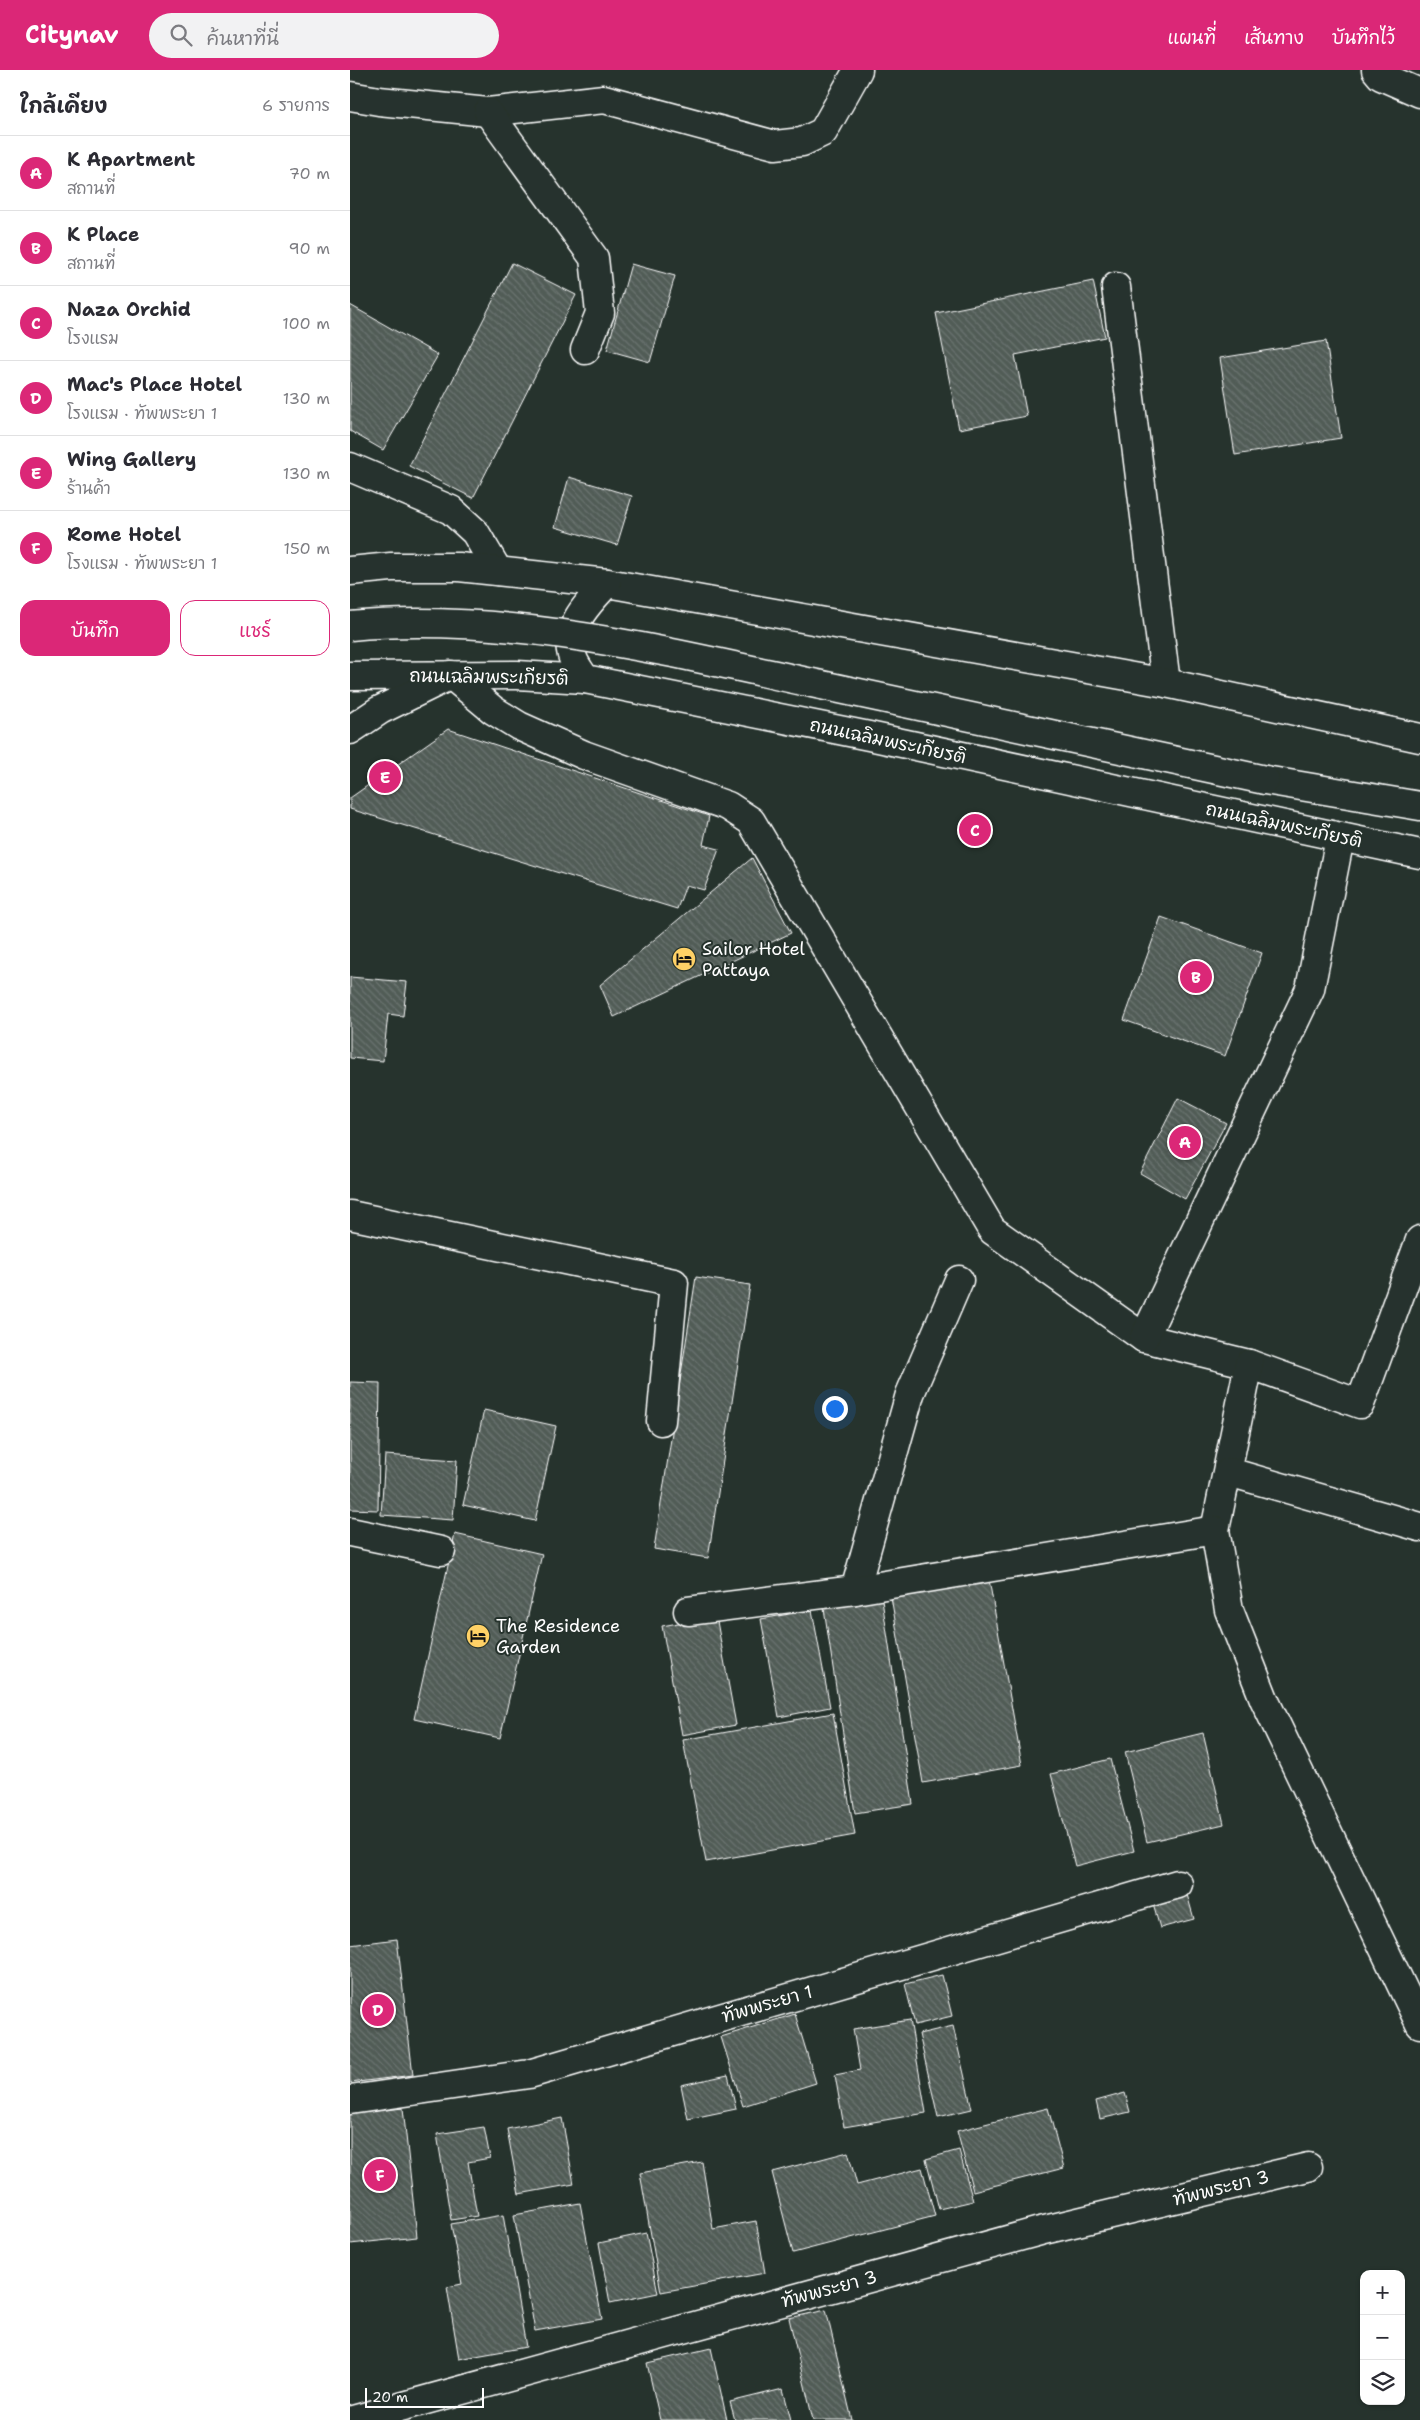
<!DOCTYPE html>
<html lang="th">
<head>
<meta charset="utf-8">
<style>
	:root { --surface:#fff; --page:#f2f2f3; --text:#2b2b33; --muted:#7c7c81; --line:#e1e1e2; --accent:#db2777 }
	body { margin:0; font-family:"Shantell Sans","Playpen Sans Thai",sans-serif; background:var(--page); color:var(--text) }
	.controls { position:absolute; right:15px; bottom:15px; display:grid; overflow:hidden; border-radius:10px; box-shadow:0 1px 4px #0004 }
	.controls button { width:45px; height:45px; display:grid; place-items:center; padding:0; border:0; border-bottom:1px solid var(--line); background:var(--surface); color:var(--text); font:25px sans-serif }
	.scale { position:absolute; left:15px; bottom:12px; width:119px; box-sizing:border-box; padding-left:5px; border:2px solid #fff; border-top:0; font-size:14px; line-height:18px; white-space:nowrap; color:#fff; -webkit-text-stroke:4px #26332d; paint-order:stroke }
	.you { position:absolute; left:484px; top:1338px; width:18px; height:18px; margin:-12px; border:4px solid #fff; border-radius:50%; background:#1a73e8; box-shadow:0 0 0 8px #1a73e833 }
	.badge { display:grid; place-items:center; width:32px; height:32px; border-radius:50%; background:var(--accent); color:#fff; font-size:16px; font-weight:700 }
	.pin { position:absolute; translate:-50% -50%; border:2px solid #fff; box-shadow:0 1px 5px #0006 }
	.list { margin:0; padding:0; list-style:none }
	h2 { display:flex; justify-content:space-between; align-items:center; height:65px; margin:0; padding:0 20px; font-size:21px }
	h2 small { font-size:16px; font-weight:400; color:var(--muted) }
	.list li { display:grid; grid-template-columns:32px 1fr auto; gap:15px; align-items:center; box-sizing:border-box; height:75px; padding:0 20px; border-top:1px solid var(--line) }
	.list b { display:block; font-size:19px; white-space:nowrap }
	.list p { margin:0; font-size:16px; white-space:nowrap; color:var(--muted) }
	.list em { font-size:16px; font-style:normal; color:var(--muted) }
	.actions { display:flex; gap:10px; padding:15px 20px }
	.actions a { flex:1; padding:11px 0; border:1px solid var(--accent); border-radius:15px; text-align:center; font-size:18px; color:var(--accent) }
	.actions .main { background:var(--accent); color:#fff }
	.icon { flex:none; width:28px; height:28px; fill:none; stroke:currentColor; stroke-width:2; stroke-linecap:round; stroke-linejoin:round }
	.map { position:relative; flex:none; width:1070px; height:2350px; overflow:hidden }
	header { display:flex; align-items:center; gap:30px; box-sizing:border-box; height:70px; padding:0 25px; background:var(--accent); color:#fff }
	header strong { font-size:24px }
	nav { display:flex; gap:28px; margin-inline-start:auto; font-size:18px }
	.search { width:350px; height:45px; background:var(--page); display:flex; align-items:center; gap:12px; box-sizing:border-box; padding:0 18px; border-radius:28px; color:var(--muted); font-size:19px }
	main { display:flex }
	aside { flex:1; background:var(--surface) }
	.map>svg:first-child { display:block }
	.building { fill:url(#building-back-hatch); stroke:#fff }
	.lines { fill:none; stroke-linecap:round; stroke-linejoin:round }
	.minor-casing { stroke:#fff; stroke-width:31 }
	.major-casing { stroke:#fff; stroke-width:31 }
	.minor { stroke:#26332d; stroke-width:28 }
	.major { stroke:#26332d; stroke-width:28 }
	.major-bridge-casing { stroke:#fff; stroke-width:31; stroke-linecap:butt }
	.major-bridge { stroke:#26332d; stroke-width:28 }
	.labels { text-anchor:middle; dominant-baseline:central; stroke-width:4; stroke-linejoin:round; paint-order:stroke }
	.street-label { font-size:18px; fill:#fff; stroke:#26332d }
	.poi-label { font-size:18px; fill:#fff; stroke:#26332d; text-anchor:start }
</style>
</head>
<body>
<header>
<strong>Citynav</strong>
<div class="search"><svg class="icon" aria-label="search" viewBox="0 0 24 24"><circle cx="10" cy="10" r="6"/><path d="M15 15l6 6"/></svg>ค้นหาที่นี่</div>
<nav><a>แผนที่</a><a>เส้นทาง</a><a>บันทึกไว้</a></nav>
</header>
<main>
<aside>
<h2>ใกล้เคียง<small>6 รายการ</small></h2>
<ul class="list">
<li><span class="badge">A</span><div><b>K Apartment</b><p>สถานที่</p></div><em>70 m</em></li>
<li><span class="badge">B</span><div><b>K Place</b><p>สถานที่</p></div><em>90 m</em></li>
<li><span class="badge">C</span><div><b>Naza Orchid</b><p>โรงแรม</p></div><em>100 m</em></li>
<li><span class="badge">D</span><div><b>Mac's Place Hotel</b><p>โรงแรม · ทัพพระยา 1</p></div><em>130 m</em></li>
<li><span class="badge">E</span><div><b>Wing Gallery</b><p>ร้านค้า</p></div><em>130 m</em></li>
<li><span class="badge">F</span><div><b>Rome Hotel</b><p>โรงแรม · ทัพพระยา 1</p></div><em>150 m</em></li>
</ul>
<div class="actions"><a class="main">บันทึก</a><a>แชร์</a></div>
</aside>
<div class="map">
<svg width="1070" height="2350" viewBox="0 0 1070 2350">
	<defs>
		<pattern id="building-back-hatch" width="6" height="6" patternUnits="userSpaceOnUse" patternTransform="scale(1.25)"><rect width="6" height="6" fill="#515c57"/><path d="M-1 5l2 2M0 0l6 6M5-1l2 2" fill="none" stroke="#6b7470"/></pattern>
	</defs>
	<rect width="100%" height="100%" fill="#26332d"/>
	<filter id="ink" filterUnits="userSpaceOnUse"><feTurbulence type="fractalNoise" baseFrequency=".02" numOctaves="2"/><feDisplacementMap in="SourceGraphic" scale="10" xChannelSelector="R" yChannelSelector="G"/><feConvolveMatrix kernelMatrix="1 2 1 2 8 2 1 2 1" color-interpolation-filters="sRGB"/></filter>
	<g filter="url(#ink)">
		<g class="building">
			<path d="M 162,193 L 226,225 L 123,428 L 59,396 Z"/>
			<path d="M 281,194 L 325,206 L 300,292 L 257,280 Z"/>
			<path d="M 743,211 L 755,267 L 665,285 L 677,346 L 609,359 L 586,243 Z"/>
			<path d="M 0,235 L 88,285 L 33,380 L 0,361 Z"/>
			<path d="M 976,271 L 991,368 L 885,385 L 870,288 Z"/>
			<path d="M 219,407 L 282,426 L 267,475 L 205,457 Z"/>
			<path d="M 98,659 L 359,746 L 353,775 L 369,779 L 354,820 L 336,815 L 327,839 L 0,739 L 0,728 Z"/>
			<path d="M 402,788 L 441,863 L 264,947 L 250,915 Z"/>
			<path d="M 811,847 L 912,883 L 875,986 L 774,950 Z"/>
			<path d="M 0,907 L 57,912 L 53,946 L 38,944 L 33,991 L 0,988 Z"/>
			<path d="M 828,1028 L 876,1053 L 835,1129 L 790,1103 Z"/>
			<path d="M 346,1207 L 400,1215 L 358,1488 L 304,1479 Z"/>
			<path d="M 0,1312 L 30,1313 L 28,1440 L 0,1439 Z"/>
			<path d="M 134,1340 L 206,1356 L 185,1451 L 113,1435 Z"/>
			<path d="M 35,1385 L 107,1390 L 103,1450 L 31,1445 Z"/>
			<path d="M 105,1464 L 192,1484 L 150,1668 L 64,1649 Z"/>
			<path d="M 638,1504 L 672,1695 L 573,1713 L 540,1521 Z"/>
			<path d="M 530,1517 L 563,1734 L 505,1743 L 472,1525 Z"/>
			<path d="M 462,1540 L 480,1637 L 429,1647 L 411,1549 Z"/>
			<path d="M 366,1546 L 386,1655 L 332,1665 L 312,1556 Z"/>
			<path d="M 483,1643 L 505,1765 L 356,1792 L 333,1670 Z"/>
			<path d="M 853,1663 L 874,1754 L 797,1772 L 775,1682 Z"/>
			<path d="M 760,1689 L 784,1781 L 725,1796 L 701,1704 Z"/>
			<path d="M 834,1814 L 844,1849 L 810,1858 L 800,1824 Z"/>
			<path d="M 47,1869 L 63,2005 L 0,2013 L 0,1875 Z"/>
			<path d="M 592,1905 L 602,1946 L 565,1955 L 555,1914 Z"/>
			<path d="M 445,1944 L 466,2013 L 393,2036 L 371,1967 Z"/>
			<path d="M 560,1950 L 576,2043 L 494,2057 L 485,2005 L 510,2000 L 503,1959 Z"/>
			<path d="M 603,1956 L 622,2039 L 588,2047 L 569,1964 Z"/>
			<path d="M 378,2005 L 386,2039 L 338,2049 L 331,2015 Z"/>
			<path d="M 775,2023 L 780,2042 L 750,2049 L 746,2031 Z"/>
			<path d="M 53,2038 L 67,2167 L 0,2174 L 0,2044 Z"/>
			<path d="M 698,2038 L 714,2098 L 623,2121 L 607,2061 Z"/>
			<path d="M 212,2048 L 224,2114 L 169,2124 L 157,2059 Z"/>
			<path d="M 134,2057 L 140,2088 L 118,2092 L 127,2146 L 101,2150 L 87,2064 Z"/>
			<path d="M 609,2080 L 623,2131 L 589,2139 L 576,2089 Z"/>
			<path d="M 498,2082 L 507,2115 L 572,2098 L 585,2146 L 443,2183 L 422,2102 Z"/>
			<path d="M 352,2092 L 363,2159 L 406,2151 L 415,2203 L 311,2222 L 290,2103 Z"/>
			<path d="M 230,2133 L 252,2249 L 185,2261 L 164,2145 Z"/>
			<path d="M 153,2145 L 176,2277 L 109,2289 L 97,2217 L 112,2214 L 101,2154 Z"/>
			<path d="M 296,2163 L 308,2223 L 260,2233 L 249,2173 Z"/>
			<path d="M 476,2240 L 502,2350 L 463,2350 L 439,2248 Z"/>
			<path d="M 361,2278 L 377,2350 L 310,2350 L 297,2293 Z"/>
			<path d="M 433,2319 L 441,2350 L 385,2350 L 380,2332 Z"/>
		</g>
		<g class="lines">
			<g class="minor-casing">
				<g id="minor">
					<path d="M 1026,0 L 1031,6 L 1070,23"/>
					<path d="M 0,26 L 29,31 L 138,42 L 254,29 L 425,75 L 452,72 L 473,62 L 508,0"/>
					<path d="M 138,42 L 244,188 L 250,243 L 235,280"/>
					<path d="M 766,217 L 816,613"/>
					<path d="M 0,397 L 101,440 L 125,462 L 148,501"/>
					<path d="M 101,605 L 143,640 L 169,656 L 234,685 L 378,736 L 401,751 L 642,1160 L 794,1268 L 899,1294 L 1010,1334 L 1070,1170"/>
					<path d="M 0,1145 L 324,1213 L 311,1351"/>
					<path d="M 794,1268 L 960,919 L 990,768"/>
					<path d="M 899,1294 L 865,1460 L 879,1540 L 914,1629 L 1070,1954"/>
					<path d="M 879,1402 L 1070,1457"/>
					<path d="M 0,1462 L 91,1481"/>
					<path d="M 505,1520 L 560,1324 L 609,1210"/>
					<path d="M 338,1541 L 505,1520 L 865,1460"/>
					<path d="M 0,2030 L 179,2004 L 828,1814"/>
					<path d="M 3,2350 L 690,2161 L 958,2097"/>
				</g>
			</g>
			<g class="major-casing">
				<g id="major">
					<path d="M 0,501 L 41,497 L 109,497 L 257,513 L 816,613 L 1070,668"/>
					<path d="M 0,606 L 167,605 L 235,609 L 519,666 L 1070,784"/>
					<path d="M 235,609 C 231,602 225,595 223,588 C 212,559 239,532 257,513"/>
					<path d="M 0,660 L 30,640 L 95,608"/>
					<path d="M 915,710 L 1070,736"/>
				</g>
			</g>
			<use href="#minor" class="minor"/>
			<use href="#major" class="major"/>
			<g class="major-bridge-casing">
				<path id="major-bridge" d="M 0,556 C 157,542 310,580 462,613 C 613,645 764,678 915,710"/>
			</g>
			<use href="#major-bridge" class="major-bridge"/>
		</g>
	</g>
	<defs>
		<g id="hotel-disc" transform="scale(1.25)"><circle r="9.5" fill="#ffd166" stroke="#26332d"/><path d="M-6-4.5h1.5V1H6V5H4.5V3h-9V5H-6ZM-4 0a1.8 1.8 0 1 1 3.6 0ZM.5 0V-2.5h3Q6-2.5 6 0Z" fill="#111"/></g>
	</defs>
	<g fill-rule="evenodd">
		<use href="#hotel-disc" x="334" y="889"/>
		<use href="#hotel-disc" x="128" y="1566"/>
	</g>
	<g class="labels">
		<g class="street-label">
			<text transform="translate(139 607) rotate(1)">ถนนเฉลิมพระเกียรติ</text>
			<text transform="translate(538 671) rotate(12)">ถนนเฉลิมพระเกียรติ</text>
			<text transform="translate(934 755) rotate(12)">ถนนเฉลิมพระเกียรติ</text>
			<text transform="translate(417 1934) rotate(-16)">ทัพพระยา 1</text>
			<text transform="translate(871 2118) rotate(-14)">ทัพพระยา 3</text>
			<text transform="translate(479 2219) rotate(-15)">ทัพพระยา 3</text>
		</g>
		<g class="poi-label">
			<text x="352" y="879">Sailor Hotel<tspan x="352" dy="21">Pattaya</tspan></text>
			<text x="146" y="1556">The Residence<tspan x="146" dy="21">Garden</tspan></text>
		</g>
	</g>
</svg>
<div class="controls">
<button>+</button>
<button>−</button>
<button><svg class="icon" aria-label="layers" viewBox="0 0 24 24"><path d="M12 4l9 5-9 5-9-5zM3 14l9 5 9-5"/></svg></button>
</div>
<div class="scale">20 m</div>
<div class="you"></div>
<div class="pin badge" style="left:835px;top:1072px">A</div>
<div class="pin badge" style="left:846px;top:907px">B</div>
<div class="pin badge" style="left:625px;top:760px">C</div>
<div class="pin badge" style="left:28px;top:1940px">D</div>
<div class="pin badge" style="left:35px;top:707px">E</div>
<div class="pin badge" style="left:30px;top:2105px">F</div>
</div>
</main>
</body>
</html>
